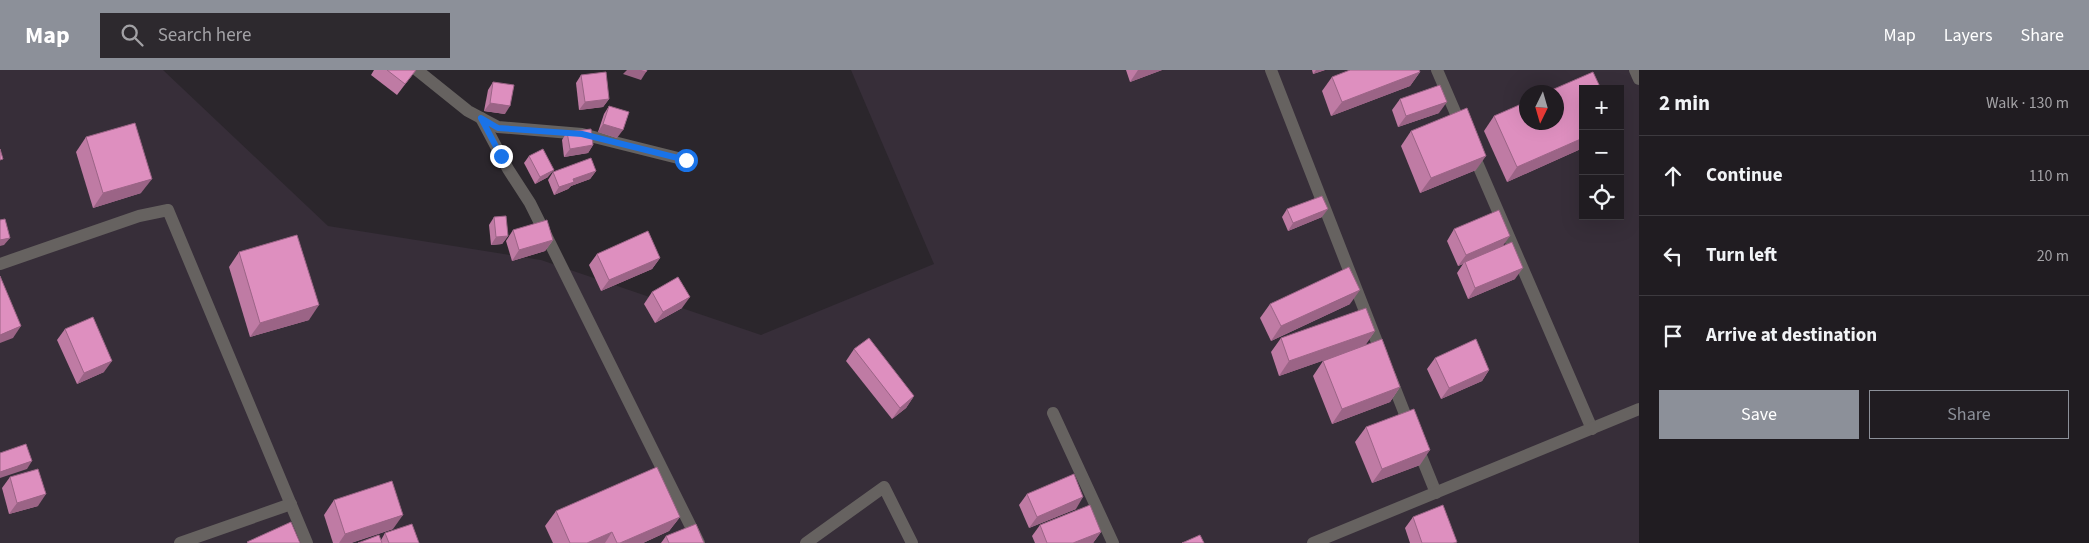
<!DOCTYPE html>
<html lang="en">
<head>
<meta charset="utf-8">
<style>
	:root { --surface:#201c21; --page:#2d292e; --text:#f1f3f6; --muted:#a2a1a5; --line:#3d3a3f; --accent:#8c9099 }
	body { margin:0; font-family:"Source Sans 3",sans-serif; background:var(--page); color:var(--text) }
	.controls { position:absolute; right:15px; top:15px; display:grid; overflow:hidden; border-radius:0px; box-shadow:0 5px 20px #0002 }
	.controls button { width:45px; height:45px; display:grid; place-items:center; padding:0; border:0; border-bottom:1px solid var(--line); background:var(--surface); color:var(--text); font:25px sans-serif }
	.compass { position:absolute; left:1519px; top:15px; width:45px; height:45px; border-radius:50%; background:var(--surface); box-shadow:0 5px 20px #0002; rotate:185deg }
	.stop { position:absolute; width:15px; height:15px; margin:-11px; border:4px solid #1a73e8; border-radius:50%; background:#fff }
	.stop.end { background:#1a73e8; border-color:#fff; box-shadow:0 1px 5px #0008 }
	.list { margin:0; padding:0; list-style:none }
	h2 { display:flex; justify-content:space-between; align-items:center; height:65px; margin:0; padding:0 20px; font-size:21px }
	h2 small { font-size:16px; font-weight:400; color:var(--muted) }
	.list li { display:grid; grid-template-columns:32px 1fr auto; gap:15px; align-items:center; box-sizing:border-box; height:80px; padding:0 20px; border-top:1px solid var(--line) }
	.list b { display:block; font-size:19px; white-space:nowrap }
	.list em { font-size:16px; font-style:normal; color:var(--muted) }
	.actions { display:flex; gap:10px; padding:15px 20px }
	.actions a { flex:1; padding:11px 0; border:1px solid var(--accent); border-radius:0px; text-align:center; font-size:18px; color:var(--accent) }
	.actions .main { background:var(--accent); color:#fff }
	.icon { flex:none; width:28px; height:28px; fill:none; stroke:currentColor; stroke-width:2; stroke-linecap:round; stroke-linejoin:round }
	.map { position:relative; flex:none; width:1639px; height:473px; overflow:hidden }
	header { display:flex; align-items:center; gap:30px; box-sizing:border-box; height:70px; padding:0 25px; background:var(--accent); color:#fff }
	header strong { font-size:24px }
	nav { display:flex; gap:28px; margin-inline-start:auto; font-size:18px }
	.search { width:350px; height:45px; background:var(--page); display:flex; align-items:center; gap:12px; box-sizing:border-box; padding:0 18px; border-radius:0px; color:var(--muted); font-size:19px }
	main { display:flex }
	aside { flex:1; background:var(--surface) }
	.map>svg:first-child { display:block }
	.built { fill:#372e39; fill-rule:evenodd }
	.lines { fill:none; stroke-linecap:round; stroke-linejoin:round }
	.street { stroke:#666260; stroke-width:12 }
	.wall { fill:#bf7ba4 }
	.shaded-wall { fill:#9b6486 }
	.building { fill:#de8fbf; stroke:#9b6486 }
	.route { stroke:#1a73e8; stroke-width:6 }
</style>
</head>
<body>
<header>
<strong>Map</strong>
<div class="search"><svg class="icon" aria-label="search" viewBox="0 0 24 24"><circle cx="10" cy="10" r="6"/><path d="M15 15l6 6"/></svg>Search here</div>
<nav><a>Map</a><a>Layers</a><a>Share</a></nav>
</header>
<main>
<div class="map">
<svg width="1639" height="473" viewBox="0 0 1639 473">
	<rect width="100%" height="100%" fill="#2b262c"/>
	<path class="built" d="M 0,0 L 163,0 L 328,156 L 541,190 L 761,265 L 934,194 L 851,0 L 1639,0 L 1639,473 L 0,473 ZM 1583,19 L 1620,19 L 1620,146 L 1583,146 ZM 1526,22 L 1556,22 L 1556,52 L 1526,52 Z"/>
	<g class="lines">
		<g class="street">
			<path d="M 417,0 L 468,41 L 498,57 L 582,64 L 686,90"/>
			<path d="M 1271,0 L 1382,285"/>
			<path d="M 1437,0 L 1462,58"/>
			<path d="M 1635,0 L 1639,9"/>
			<path d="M 481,48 L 508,99 L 530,133 L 699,473"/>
			<path d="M 1472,81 L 1592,359"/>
			<path d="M 0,194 L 139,146 L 168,140 L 307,473"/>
			<path d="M 1390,306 L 1410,357"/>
			<path d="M 1053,343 L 1113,473"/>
			<path d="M 1417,376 L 1436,423"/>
			<path d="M 180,473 L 291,434"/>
			<path d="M 806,473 L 884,417 L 912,473"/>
			<path d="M 1313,473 L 1639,339"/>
		</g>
	</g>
	<g class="wall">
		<path d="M 374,0 L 416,0 L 397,25 L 371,5 Z"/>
		<path d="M 1126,0 L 1162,0 L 1130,12 Z"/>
		<path d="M 1312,0 L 1325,0 L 1313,4 Z"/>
		<path d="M 1420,2 L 1410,16 L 1331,46 L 1322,21 L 1332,7 Z"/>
		<path d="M 581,5 L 609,29 L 603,37 L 579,40 L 576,13 Z"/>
		<path d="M 493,12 L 505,44 L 484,41 L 488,20 Z"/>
		<path d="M 1583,19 L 1583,78 L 1507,112 L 1484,61 L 1494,46 Z"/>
		<path d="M 1400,29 L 1439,43 L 1398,57 L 1392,40 Z"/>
		<path d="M 609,36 L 617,68 L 598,62 L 604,44 Z"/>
		<path d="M 1411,61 L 1476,100 L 1420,123 L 1401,76 Z"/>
		<path d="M 567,62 L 593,75 L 588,83 L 564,87 L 562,70 Z"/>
		<path d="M 86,67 L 141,123 L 93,138 L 76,82 Z"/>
		<path d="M 529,86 L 548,107 L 535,114 L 524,93 Z"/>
		<path d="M 596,101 L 590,109 L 571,116 L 568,119 L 554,125 L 548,110 L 553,102 Z"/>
		<path d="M 1287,139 L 1322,147 L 1288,161 L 1282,147 Z"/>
		<path d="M 494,147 L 508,166 L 502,174 L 491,175 L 489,155 Z"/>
		<path d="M 1454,159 L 1503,176 L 1515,209 L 1468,229 L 1457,203 L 1463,194 L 1458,196 L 1447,171 Z"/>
		<path d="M 513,160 L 553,170 L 545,181 L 512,191 L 506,171 Z"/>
		<path d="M 239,182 L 309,250 L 250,267 L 229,197 Z"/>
		<path d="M 597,184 L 660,188 L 652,199 L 601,221 L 589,195 Z"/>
		<path d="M 652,222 L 682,238 L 655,253 L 644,234 Z"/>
		<path d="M 1270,234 L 1350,234 L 1271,271 L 1260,248 Z"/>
		<path d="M 65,259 L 104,302 L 77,314 L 57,270 Z"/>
		<path d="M 1375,261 L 1365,275 L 1400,317 L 1390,332 L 1332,354 L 1313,306 L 1323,291 L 1350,281 L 1279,306 L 1271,282 L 1281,268 Z"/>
		<path d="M 854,279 L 914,326 L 906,338 L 892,349 L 846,291 Z"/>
		<path d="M 1435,288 L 1489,300 L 1482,311 L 1441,329 L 1427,299 Z"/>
		<path d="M 1366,357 L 1420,395 L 1372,413 L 1355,372 Z"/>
		<path d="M 10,407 L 38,436 L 9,444 L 2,418 Z"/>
		<path d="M 1027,424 L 1076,439 L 1029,458 L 1019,435 Z"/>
		<path d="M 334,430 L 393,459 L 351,473 L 333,473 L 324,445 Z"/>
		<path d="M 556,441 L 680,447 L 669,461 L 643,473 L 553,473 L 545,456 Z"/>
		<path d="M 1413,447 L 1456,473 L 1410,473 L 1405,458 Z"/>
		<path d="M 1040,455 L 1101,462 L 1093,473 L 1035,473 L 1032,466 Z"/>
		<path d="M 385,463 L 419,473 L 358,473 L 381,470 Z"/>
		<path d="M 666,466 L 704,473 L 661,473 Z"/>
	</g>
	<g class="shaded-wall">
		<path d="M 627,0 L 639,0 L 646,2 L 641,10 L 623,4 Z"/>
		<path d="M 1138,0 L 1162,0 L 1130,12 Z"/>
		<path d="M 1316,0 L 1325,0 L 1313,4 Z"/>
		<path d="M 1420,2 L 1410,16 L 1331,46 L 1342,32 Z"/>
		<path d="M 609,29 L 603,37 L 579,40 L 585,32 Z"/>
		<path d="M 1447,32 L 1439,43 L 1398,57 L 1406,46 Z"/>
		<path d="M 490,33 L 510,36 L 505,44 L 484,41 Z"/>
		<path d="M 603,54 L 623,60 L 617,68 L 598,62 Z"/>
		<path d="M 1583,68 L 1583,78 L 1507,112 L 1517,97 Z"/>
		<path d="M 593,75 L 588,83 L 564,87 L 570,79 Z"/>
		<path d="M 1486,86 L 1476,100 L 1420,123 L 1431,108 Z"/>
		<path d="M 554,100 L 548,107 L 535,114 L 540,107 Z"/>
		<path d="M 596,101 L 590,109 L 571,116 L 568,119 L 554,125 L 559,117 L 573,109 Z"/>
		<path d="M 152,109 L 141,123 L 93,138 L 103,123 Z"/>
		<path d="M 1328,139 L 1322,147 L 1288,161 L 1293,153 Z"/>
		<path d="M 508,166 L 502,174 L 491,175 L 496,167 Z"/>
		<path d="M 1510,166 L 1502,177 L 1465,192 L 1463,194 L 1458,196 L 1466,185 Z"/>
		<path d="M 10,168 L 4,175 L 0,176 L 0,170 Z"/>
		<path d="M 553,170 L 545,181 L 512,191 L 519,180 Z"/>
		<path d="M 660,188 L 652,199 L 601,221 L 609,210 Z"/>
		<path d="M 1523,198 L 1515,209 L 1468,229 L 1475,218 Z"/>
		<path d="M 1360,220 L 1350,234 L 1271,271 L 1281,256 Z"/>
		<path d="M 690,227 L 682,238 L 655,253 L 663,242 Z"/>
		<path d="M 319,235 L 309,250 L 250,267 L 260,253 Z"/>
		<path d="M 21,256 L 13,268 L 0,273 L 0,265 Z"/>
		<path d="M 1375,261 L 1365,276 L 1279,306 L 1289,291 Z"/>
		<path d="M 112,291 L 104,302 L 77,314 L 84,303 Z"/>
		<path d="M 1489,300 L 1482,311 L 1441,329 L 1449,318 Z"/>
		<path d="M 1400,317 L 1390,332 L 1332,354 L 1342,339 Z"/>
		<path d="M 914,326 L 906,338 L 892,349 L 900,338 Z"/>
		<path d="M 1430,380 L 1420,395 L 1372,413 L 1382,399 Z"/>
		<path d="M 32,391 L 27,399 L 0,408 L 0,402 Z"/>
		<path d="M 46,424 L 38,436 L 9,444 L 17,433 Z"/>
		<path d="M 1083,427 L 1076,439 L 1029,458 L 1037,447 Z"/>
		<path d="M 403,445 L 393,459 L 351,473 L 339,473 L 345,464 Z"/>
		<path d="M 680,447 L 669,461 L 643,473 L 620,473 Z"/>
		<path d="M 612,462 L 605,473 L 587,473 Z"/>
		<path d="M 1101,462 L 1093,473 L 1073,473 Z"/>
	</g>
	<g class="building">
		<path d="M 387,0 L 416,0 L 405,14 Z"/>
		<path d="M 639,0 L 647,0 L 646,2 Z"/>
		<path d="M 1350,0 L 1419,0 L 1420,2 L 1342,32 L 1332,7 Z"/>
		<path d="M 606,2 L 609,29 L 585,32 L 581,5 Z"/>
		<path d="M 1593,2 L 1601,19 L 1583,19 L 1583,68 L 1517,97 L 1494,46 L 1526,32 L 1526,52 L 1556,52 L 1556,22 L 1547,22 Z"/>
		<path d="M 493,12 L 514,15 L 510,36 L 490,33 Z"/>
		<path d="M 1440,15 L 1447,32 L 1406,46 L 1400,29 Z"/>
		<path d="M 609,36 L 629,42 L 623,60 L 603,54 Z"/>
		<path d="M 1467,38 L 1486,86 L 1431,108 L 1411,61 Z"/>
		<path d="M 135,53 L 152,109 L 103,123 L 86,67 Z"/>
		<path d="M 591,59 L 593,75 L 570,79 L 567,62 Z"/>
		<path d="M 0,79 L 3,89 L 0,90 Z"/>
		<path d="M 543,79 L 554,100 L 540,107 L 529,86 Z"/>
		<path d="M 591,88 L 596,101 L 573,109 L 574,112 L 559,117 L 553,102 Z"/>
		<path d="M 1322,126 L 1328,139 L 1293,153 L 1287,139 Z"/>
		<path d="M 1499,140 L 1510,166 L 1466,185 L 1454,159 Z"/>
		<path d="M 506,146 L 508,166 L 496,167 L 494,147 Z"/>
		<path d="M 5,149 L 10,168 L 0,170 L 0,150 Z"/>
		<path d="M 547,150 L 553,170 L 519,180 L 513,160 Z"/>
		<path d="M 648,161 L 660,188 L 609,210 L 597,184 Z"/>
		<path d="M 297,165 L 319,235 L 260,253 L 239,182 Z"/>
		<path d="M 1512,172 L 1523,198 L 1475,218 L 1465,192 Z"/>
		<path d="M 1349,197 L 1360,220 L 1281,256 L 1270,234 Z"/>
		<path d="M 0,206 L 21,256 L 0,265 Z"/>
		<path d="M 678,207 L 690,227 L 663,242 L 652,222 Z"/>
		<path d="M 1366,238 L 1375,261 L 1289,291 L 1281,268 Z"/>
		<path d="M 93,247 L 112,291 L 84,303 L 65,259 Z"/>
		<path d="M 869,268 L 914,326 L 900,338 L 854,279 Z"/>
		<path d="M 1382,269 L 1400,317 L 1342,339 L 1323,291 Z"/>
		<path d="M 1476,269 L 1489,300 L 1449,318 L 1435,288 Z"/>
		<path d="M 1414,339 L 1430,380 L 1382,399 L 1366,357 Z"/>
		<path d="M 26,374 L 32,391 L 0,402 L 0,383 Z"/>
		<path d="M 657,397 L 680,447 L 620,473 L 617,473 L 612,462 L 587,473 L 570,473 L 556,441 Z"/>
		<path d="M 38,399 L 46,424 L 17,433 L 10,407 Z"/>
		<path d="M 1074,404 L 1083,427 L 1037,447 L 1027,424 Z"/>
		<path d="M 392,411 L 403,445 L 345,464 L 334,430 Z"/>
		<path d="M 1090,435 L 1101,462 L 1073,473 L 1047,473 L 1040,455 Z"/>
		<path d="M 1443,435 L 1457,472 L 1453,473 L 1422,473 L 1413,447 Z"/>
		<path d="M 291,452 L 300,473 L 248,473 L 247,472 Z"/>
		<path d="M 412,454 L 419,473 L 389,473 L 385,463 Z"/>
		<path d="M 696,454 L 704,473 L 669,473 L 666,466 Z"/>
		<path d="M 379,465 L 382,473 L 358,473 Z"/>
		<path d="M 1200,465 L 1204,473 L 1182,473 Z"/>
	</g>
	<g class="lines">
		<path class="route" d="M 501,86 L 481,48 L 498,58 L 582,64 L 686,90"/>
	</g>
</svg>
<div class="controls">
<button>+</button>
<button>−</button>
<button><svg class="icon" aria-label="locate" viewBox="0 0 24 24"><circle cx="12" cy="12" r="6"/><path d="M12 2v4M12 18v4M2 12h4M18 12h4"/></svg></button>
</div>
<svg class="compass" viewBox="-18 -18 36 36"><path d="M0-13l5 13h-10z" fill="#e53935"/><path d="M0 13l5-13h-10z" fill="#a2a1a5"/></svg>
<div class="stop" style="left:686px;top:90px"></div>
<div class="stop end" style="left:501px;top:86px"></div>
</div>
<aside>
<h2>2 min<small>Walk · 130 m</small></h2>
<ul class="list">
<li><svg class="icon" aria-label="ahead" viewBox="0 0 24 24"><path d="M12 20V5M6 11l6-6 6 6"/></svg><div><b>Continue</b></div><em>110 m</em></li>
<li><svg class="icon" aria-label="left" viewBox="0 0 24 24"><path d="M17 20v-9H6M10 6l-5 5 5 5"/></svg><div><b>Turn left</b></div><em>20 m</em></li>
<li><svg class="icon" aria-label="arrive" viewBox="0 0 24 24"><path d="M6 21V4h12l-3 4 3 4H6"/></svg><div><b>Arrive at destination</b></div></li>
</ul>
<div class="actions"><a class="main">Save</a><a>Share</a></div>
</aside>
</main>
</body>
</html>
